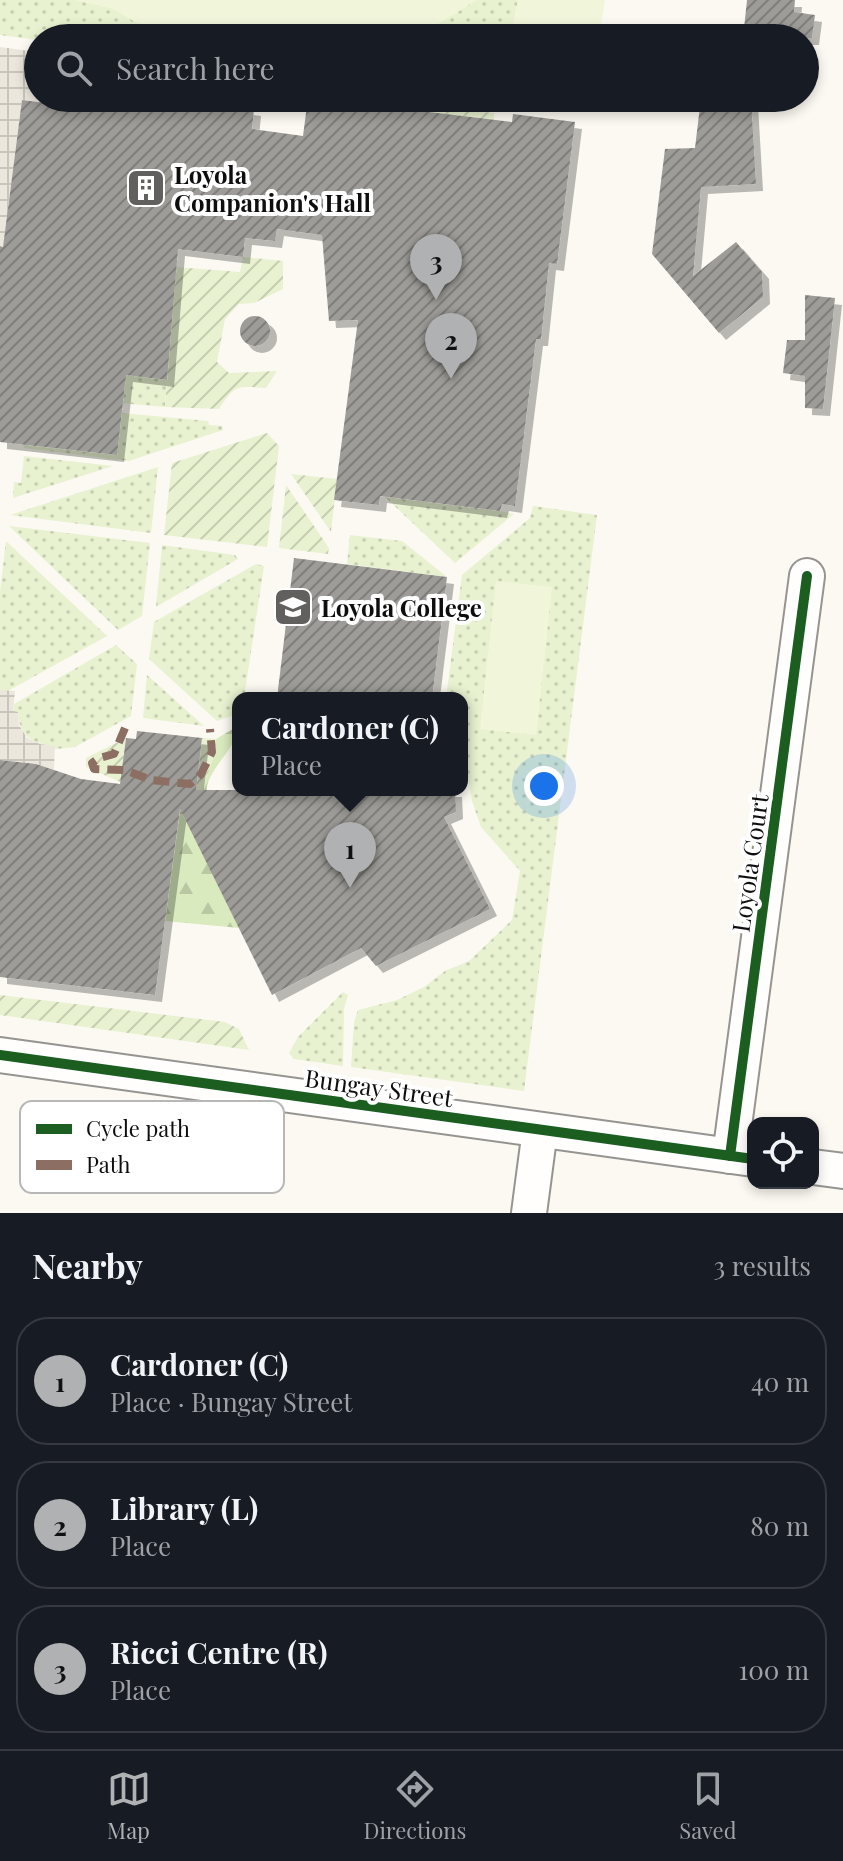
<!DOCTYPE html>
<html lang="en">
<head>
<meta charset="utf-8">
<style>
	:root { --surface:#171b24; --page:#242831; --text:#f1f3f6; --muted:#9ea1a6; --line:#363941; --accent:#b0b1b2 }
	body { margin:0; font-family:"Playfair Display",serif; background:var(--page); color:var(--text) }
	.controls { position:absolute; right:24px; bottom:24px; display:grid; overflow:hidden; border-radius:16px; box-shadow:0 4px 12px #0003 }
	.controls button { width:72px; height:72px; display:grid; place-items:center; padding:0; border:0; border-bottom:2px solid var(--line); background:var(--surface); color:var(--text); font:40px sans-serif }
	.you { position:absolute; left:544px; top:786px; width:28px; height:28px; margin:-20px; border:6px solid #fff; border-radius:50%; background:#1a73e8; box-shadow:0 0 0 12px #1a73e833 }
	.badge { display:grid; place-items:center; width:52px; height:52px; border-radius:50%; background:var(--accent); color:#111; font-size:26px; font-weight:700 }
	.pin { position:absolute; translate:-50% -66px; filter:drop-shadow(0 2px 4px #0008) }
	.pin::after { content:''; position:absolute; top:42px; width:28px; height:24px; background:inherit; clip-path:polygon(0 0,100% 0,50% 100%) }
	.popup { position:absolute; left:232px; top:692px; width:236px; height:104px; box-sizing:border-box; display:grid; place-content:center; border-radius:16px; background:var(--surface); filter:drop-shadow(0 2px 6px #0005); font-size:26px; white-space:nowrap; color:var(--muted) }
	.popup b { font-size:30px; color:var(--text) }
	.popup::after { content:''; position:absolute; left:50%; top:100%; margin-left:-16px; border:16px solid transparent; border-top-color:var(--surface) }
	.list { margin:0; padding:0; list-style:none }
	h2 { display:flex; justify-content:space-between; align-items:center; height:104px; margin:0; padding:0 32px; font-size:34px }
	h2 small { font-size:26px; font-weight:400; color:var(--muted) }
	.list li { display:grid; grid-template-columns:52px 1fr auto; gap:24px; align-items:center; box-sizing:border-box; height:128px; margin:0 16px 16px; padding:0 16px; border:2px solid var(--line); border-radius:32px }
	.list b { display:block; font-size:30px; white-space:nowrap }
	.list p { margin:0; font-size:26px; white-space:nowrap; color:var(--muted) }
	.list em { font-size:26px; font-style:normal; color:var(--muted) }
	.icon { flex:none; width:44px; height:44px; fill:none; stroke:currentColor; stroke-width:2; stroke-linecap:round; stroke-linejoin:round }
	.map { position:relative; flex:none; width:843px; height:1213px; overflow:hidden }
	.search { position:absolute; background:var(--surface); box-shadow:0 4px 12px #0003; left:24px; right:24px; top:24px; height:88px; display:flex; align-items:center; gap:20px; box-sizing:border-box; padding:0 28px; border-radius:44px; color:var(--muted); font-size:30px }
	.sheet { height:536px; background:var(--surface) }
	nav { display:flex; justify-content:space-around; align-items:center; box-sizing:border-box; height:112px; border-top:2px solid var(--line); background:var(--surface); font-size:22px; color:var(--muted) }
	nav a { display:grid; justify-items:center; gap:4px }
	nav .on { color:var(--accent) }
	.map>svg:first-child { display:block }
	.grass { fill:url(#grass-dots) }
	.forest { fill:url(#forest-firs) }
	.garden { fill:url(#garden-furrows) }
	.pitch { fill:#f1f6db }
	.plaza { fill:url(#plaza-grid) }
	.building { fill:url(#building-hatch); filter:url(#shadow) }
	.lines { fill:none; stroke-linecap:round; stroke-linejoin:round }
	.minor-casing { stroke:#959491; stroke-width:38 }
	.minor { stroke:#fffefd; stroke-width:34 }
	.quiet { stroke:#8d6e63; stroke-width:8; stroke-dasharray:16 8; stroke-linecap:butt }
	.cycleway-casing { stroke:#fff; stroke-width:15 }
	.cycleway { stroke:#1b5e20; stroke-width:10 }
	.labels { text-anchor:middle; dominant-baseline:central; stroke-width:8; stroke-linejoin:round; paint-order:stroke }
	.poi-label { font-size:24px; font-weight:bold; fill:#0e0e0e; stroke:#fff; text-anchor:start }
	.street-label { font-size:24px; fill:#0e0e0e; stroke:#fff }
	.key { fill:#fff; stroke:#b7b7b7; stroke-width:2 }
	.key-label { font-size:22px; fill:#0e0e0e }
</style>
</head>
<body>
<div class="map">
<svg width="843" height="1213" viewBox="0 0 843 1213">
	<defs>
		<pattern id="grass-dots" width="8" height="8" patternUnits="userSpaceOnUse" patternTransform="scale(2)"><rect width="8" height="8" fill="#e8f2d0"/><path d="M2 2h.1M6 6h.1" fill="none" stroke="#c6ceb1" stroke-width="1.8" stroke-linecap="round"/></pattern>
		<pattern id="forest-firs" width="22" height="20" patternUnits="userSpaceOnUse" patternTransform="scale(2)"><rect width="22" height="20" fill="#d9eabe"/><path d="M5 1l3.5 6h-7zM16 11l3.5 6h-7z" fill="#b9c8a2"/></pattern>
		<pattern id="garden-furrows" width="10" height="10" patternUnits="userSpaceOnUse" patternTransform="scale(2)"><rect width="10" height="10" fill="#e8f2d0"/><path d="M-1 1l2-2M0 10L10 0M9 11l2-2" fill="none" stroke="#c6ceb1"/></pattern>
		<pattern id="plaza-grid" width="8" height="8" patternUnits="userSpaceOnUse" patternTransform="scale(2)"><rect width="8" height="8" fill="#ece7dd"/><path d="M0 4h8M4 0v8" fill="none" stroke="#c9c5bc"/></pattern>
		<pattern id="building-hatch" width="6" height="6" patternUnits="userSpaceOnUse" patternTransform="scale(2)"><rect width="6" height="6" fill="#9e9c98"/><path d="M-1 1l2-2M0 6l6-6M5 7l2-2" fill="none" stroke="#7f7e7a"/></pattern>
		<filter id="shadow"><feDropShadow dx="7" dy="7" stdDeviation="0" flood-color="#0004"/></filter>
	</defs>
	<rect width="100%" height="100%" fill="#fcf9f2"/>
	<g class="grass">
		<path d="M 0,0 L 518,0 L 511,38 L 38,38 L 38,40 L 0,35 Z"/>
		<path d="M 124,374 L 167,380 L 165,407 L 65,398 Z"/>
		<path d="M 122,413 L 208,421 L 209,425 L 222,426 L 223,430 L 129,461 L 24,448 L 24,445 L 116,455 Z"/>
		<path d="M 24,456 L 113,466 L 13,498 L 14,482 L 21,483 Z"/>
		<path d="M 158,467 L 151,533 L 10,515 Z"/>
		<path d="M 385,497 L 500,511 L 514,514 L 455,563 Z"/>
		<path d="M 533,506 L 597,515 L 524,1091 L 351,1067 L 354,1022 L 358,1010 L 397,1000 L 424,987 L 445,971 L 469,961 L 512,920 L 520,871 L 481,827 L 472,801 L 462,739 L 462,698 L 446,698 L 462,575 L 530,518 Z"/>
		<path d="M 9,526 L 150,543 L 142,616 L 118,630 Z"/>
		<path d="M 350,535 L 402,541 L 447,577 L 347,564 Z"/>
		<path d="M 6,541 L 107,636 L 8,691 L 0,690 L 0,592 Z"/>
		<path d="M 162,545 L 235,555 L 238,559 L 156,607 Z"/>
		<path d="M 256,564 L 264,566 L 244,698 L 238,698 L 238,714 L 217,721 L 149,659 L 154,622 Z"/>
		<path d="M 116,645 L 137,664 L 131,716 L 75,747 L 55,749 L 54,746 C 31,743 20,737 18,713 L 13,712 L 14,704 Z"/>
		<path d="M 147,675 L 204,726 L 143,718 Z"/>
		<path d="M 343,992 L 348,995 L 344,1009 L 343,1066 L 294,1059 L 289,1053 L 298,1037 Z"/>
	</g>
	<path class="forest" d="M 238,726 C 238,746 213,764 207,786 C 204,801 234,906 239,928 L 165,921 L 183,792 L 215,754 L 216,739 Z"/>
	<g class="garden">
		<path d="M 386,100 L 494,113 L 494,120 L 385,107 Z"/>
		<path d="M 243,257 L 283,261 L 283,289 L 254,303 L 239,304 L 225,319 L 217,362 L 229,373 L 277,371 L 266,388 C 237,386 235,384 219,409 L 165,407 L 176,267 L 240,272 Z"/>
		<path d="M 267,433 L 279,446 L 267,547 L 164,535 L 172,463 Z"/>
		<path d="M 291,474 L 337,479 L 331,532 Z"/>
		<path d="M 286,485 L 329,548 L 328,554 L 279,548 Z"/>
		<path d="M 126,738 L 123,756 L 198,773 L 202,738 L 216,739 L 215,754 L 200,795 L 127,785 L 86,767 L 86,758 Z"/>
		<path d="M 0,995 L 225,1022 L 239,1029 L 249,1050 L 0,1015 Z"/>
	</g>
	<g class="pitch">
		<path d="M 74,0 L 477,0 L 438,24 L 408,38 L 199,38 L 135,22 L 114,9 Z"/>
		<path d="M 518,0 L 605,0 L 599,38 L 511,38 Z"/>
		<path d="M 501,98 L 591,98 L 589,112 L 500,101 Z"/>
		<path d="M 496,581 L 552,587 L 536,735 L 480,729 Z"/>
	</g>
	<g class="plaza">
		<path d="M 0,47 L 38,52 L 38,98 L 62,98 L 61,105 L 22,100 L 8,207 L 77,216 L 72,255 L 0,246 Z"/>
		<path d="M 168,98 L 255,98 L 254,109 Z"/>
		<path d="M 0,690 L 15,691 L 13,711 L 18,712 L 19,725 L 27,738 L 40,744 L 55,746 L 54,770 L 36,764 L 0,760 Z"/>
	</g>
	<g class="building">
		<path d="M 747,0 L 795,0 L 794,12 L 815,15 L 812,38 L 743,38 Z"/>
		<path d="M 62,98 L 168,98 L 254,109 L 252,129 L 303,136 L 308,98 L 372,98 L 371,105 L 512,122 L 513,114 L 575,122 L 557,264 L 549,263 L 541,339 L 536,339 L 515,506 L 502,504 L 500,511 L 380,496 L 379,505 L 334,500 L 358,320 L 329,321 L 322,235 L 277,229 L 275,241 L 245,238 L 243,257 L 178,249 L 167,380 L 126,375 L 117,455 L 0,442 L 0,246 L 3,247 L 22,100 L 61,105 Z"/>
		<path d="M 701,98 L 751,98 L 756,184 L 701,187 L 693,276 L 736,242 L 762,272 L 763,297 L 719,333 L 652,254 L 665,149 L 695,148 Z"/>
		<path d="M 805,295 L 835,298 L 823,409 L 805,408 L 805,376 L 783,373 L 787,340 L 805,340 Z"/>
		<circle cx="255" cy="331" r="15"/>
		<path d="M 294,558 L 447,577 L 432,698 L 277,698 Z"/>
		<path d="M 137,731 L 202,738 L 196,790 L 455,790 L 456,812 L 444,817 L 490,909 L 376,966 L 361,948 L 272,995 L 180,809 L 155,995 L 0,977 L 0,760 L 36,764 L 81,779 L 120,784 L 126,738 L 136,739 Z"/>
	</g>
	<g class="lines">
		<g class="minor-casing">
			<g id="minor">
				<path d="M 0,1055 L 753,1159"/>
				<path d="M 730,1156 L 807,576"/>
				<path d="M 813,1167 L 843,1171"/>
				<path d="M 529,1213 L 540,1130"/>
			</g>
		</g>
		<use href="#minor" class="minor"/>
		<path class="quiet" d="M 125,728 L 114,754 L 99,758 L 92,763 L 94,769 L 125,770 L 151,780 L 190,784 L 201,774 L 212,752 L 210,729"/>
		<g class="cycleway-casing">
			<g id="cycleway">
				<path d="M 0,1055 L 753,1159"/>
				<path d="M 730,1156 L 807,576"/>
			</g>
		</g>
		<use href="#cycleway" class="cycleway"/>
	</g>
	<defs>
		<g id="building-square" transform="scale(2)"><rect x="-9" y="-9" width="18" height="18" rx="4" fill="#61605e" stroke="#fff"/><path d="M-4-6H4V6H1V3H-1V6H-4ZM-2.5-4.3h1.7v1.8h-1.7ZM.8-4.3h1.7v1.8H.8ZM-2.5-1h1.7V.8h-1.7ZM.8-1h1.7V.8H.8Z" fill="#fff"/></g>
		<g id="school-square" transform="scale(2)"><rect x="-9" y="-9" width="18" height="18" rx="4" fill="#61605e" stroke="#fff"/><path d="M0-5L7-2L0 1L-7-2ZM-4 1L0 2.5L4 1V4Q0 6-4 4Z" fill="#fff"/></g>
	</defs>
	<g fill-rule="evenodd">
		<use href="#building-square" x="146" y="188"/>
		<use href="#school-square" x="293" y="607"/>
	</g>
	<g class="labels">
		<g class="poi-label">
			<text x="174" y="174">Loyola<tspan x="174" dy="28">Companion's Hall</tspan></text>
			<text x="321" y="607">Loyola College</text>
		</g>
		<g class="street-label">
			<text transform="translate(749 863) rotate(-82)">Loyola Court</text>
			<text transform="translate(379 1087) rotate(8)">Bungay Street</text>
		</g>
	</g>
	<rect x="20" y="1101" width="264" height="92" rx="12" class="key"/>
	<rect x="36" y="1124" width="36" height="10" fill="#1b5e20"/>
	<rect x="36" y="1160" width="36" height="10" fill="#8d6e63"/>
	<g class="key-label">
		<text x="86" y="1137">Cycle path</text>
		<text x="86" y="1173">Path</text>
	</g>
</svg>
<div class="controls">
<button><svg class="icon" aria-label="locate" viewBox="0 0 24 24"><circle cx="12" cy="12" r="6"/><path d="M12 2v4M12 18v4M2 12h4M18 12h4"/></svg></button>
</div>
<div class="you"></div>
<div class="pin badge" style="left:350px;top:888px">1</div>
<div class="popup"><b>Cardoner (C)</b>Place</div>
<div class="pin badge" style="left:451px;top:379px">2</div>
<div class="pin badge" style="left:436px;top:300px">3</div>
<div class="search"><svg class="icon" aria-label="search" viewBox="0 0 24 24"><circle cx="10" cy="10" r="6"/><path d="M15 15l6 6"/></svg>Search here</div>
</div>
<section class="sheet">
<h2>Nearby<small>3 results</small></h2>
<ul class="list">
<li><span class="badge">1</span><div><b>Cardoner (C)</b><p>Place · Bungay Street</p></div><em>40 m</em></li>
<li><span class="badge">2</span><div><b>Library (L)</b><p>Place</p></div><em>80 m</em></li>
<li><span class="badge">3</span><div><b>Ricci Centre (R)</b><p>Place</p></div><em>100 m</em></li>
</ul>
</section>
<nav>
<a class="on"><svg class="icon" aria-label="map" viewBox="0 0 24 24"><path d="M3 6l6-2 6 2 6-2v14l-6 2-6-2-6 2zM9 4v14M15 6v14"/></svg>Map</a>
<a><svg class="icon" aria-label="directions" viewBox="0 0 24 24"><path d="M12 3l9 9-9 9-9-9zM9 14v-3h6M13 9l2 2-2 2"/></svg>Directions</a>
<a><svg class="icon" aria-label="saved" viewBox="0 0 24 24"><path d="M7 4h10v16l-5-4-5 4z"/></svg>Saved</a>
</nav>
</body>
</html>
